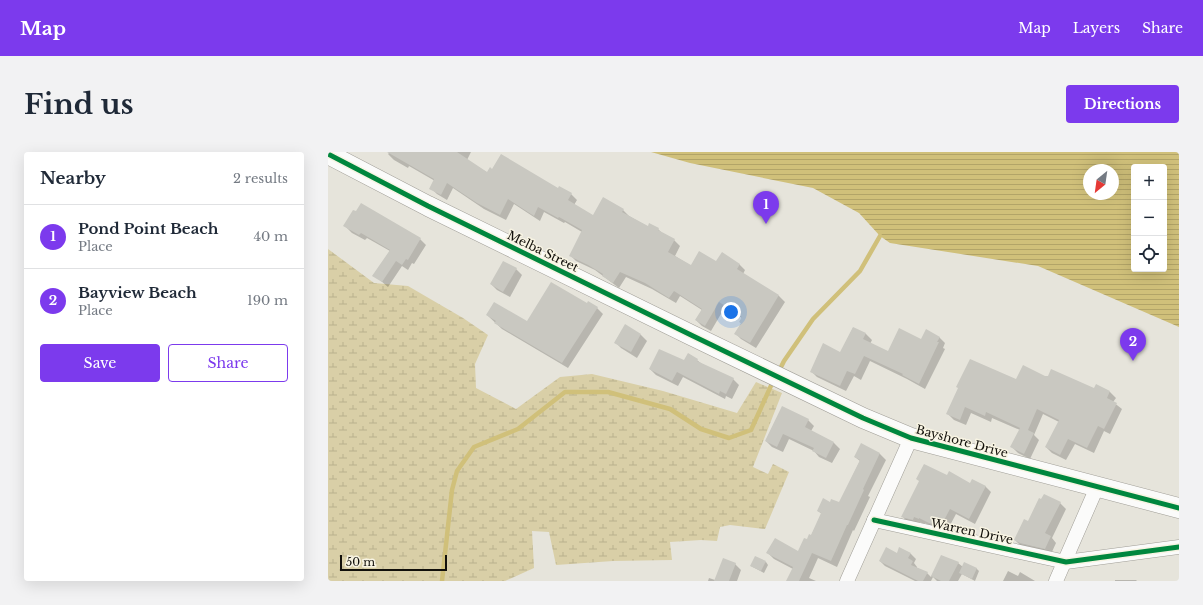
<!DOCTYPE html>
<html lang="en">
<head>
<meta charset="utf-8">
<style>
	:root { --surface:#fff; --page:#f2f2f3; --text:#1f2937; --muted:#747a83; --line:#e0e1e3; --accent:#7c3aed }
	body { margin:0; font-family:"Libre Baskerville",serif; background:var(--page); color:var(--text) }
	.controls { position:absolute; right:12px; top:12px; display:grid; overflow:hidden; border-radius:4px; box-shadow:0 4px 16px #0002 }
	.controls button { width:36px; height:36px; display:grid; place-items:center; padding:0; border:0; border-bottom:1px solid var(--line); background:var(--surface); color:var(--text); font:20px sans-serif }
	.compass { position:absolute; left:755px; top:12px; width:36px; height:36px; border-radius:50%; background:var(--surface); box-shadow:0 4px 16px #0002; rotate:209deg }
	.scale { position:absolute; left:12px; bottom:10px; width:107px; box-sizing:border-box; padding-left:4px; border:2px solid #12100b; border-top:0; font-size:11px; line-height:14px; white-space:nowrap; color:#12100b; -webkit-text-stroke:3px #f8f4e3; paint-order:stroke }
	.you { position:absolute; left:403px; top:160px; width:14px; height:14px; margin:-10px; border:3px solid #fff; border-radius:50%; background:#1a73e8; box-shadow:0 0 0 6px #1a73e833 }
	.badge { display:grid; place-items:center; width:26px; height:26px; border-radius:50%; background:var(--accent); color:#fff; font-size:13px; font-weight:700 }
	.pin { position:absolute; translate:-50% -33px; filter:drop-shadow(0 1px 2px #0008) }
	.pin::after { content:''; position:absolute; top:21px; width:14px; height:12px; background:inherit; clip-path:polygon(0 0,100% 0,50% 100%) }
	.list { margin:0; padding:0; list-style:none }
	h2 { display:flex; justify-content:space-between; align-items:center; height:52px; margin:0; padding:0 16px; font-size:17px }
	h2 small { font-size:13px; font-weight:400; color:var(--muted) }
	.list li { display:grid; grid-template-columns:26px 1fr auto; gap:12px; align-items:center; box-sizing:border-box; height:64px; padding:0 16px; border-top:1px solid var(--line) }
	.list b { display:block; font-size:15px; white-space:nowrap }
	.list p { margin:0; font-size:13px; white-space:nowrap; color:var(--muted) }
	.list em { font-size:13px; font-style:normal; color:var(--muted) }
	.actions { display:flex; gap:8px; padding:12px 16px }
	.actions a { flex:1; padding:9px 0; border:1px solid var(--accent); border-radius:4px; text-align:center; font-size:14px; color:var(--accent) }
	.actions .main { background:var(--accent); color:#fff }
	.icon { flex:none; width:22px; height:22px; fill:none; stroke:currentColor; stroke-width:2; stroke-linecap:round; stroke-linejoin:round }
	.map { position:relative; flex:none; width:851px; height:429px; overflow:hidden; border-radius:4px }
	header { display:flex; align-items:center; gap:24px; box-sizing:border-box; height:56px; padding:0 20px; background:var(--accent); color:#fff }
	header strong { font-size:19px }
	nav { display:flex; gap:22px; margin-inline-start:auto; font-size:14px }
	.intro { display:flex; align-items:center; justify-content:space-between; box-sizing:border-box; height:96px; padding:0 24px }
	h1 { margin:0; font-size:28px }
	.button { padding:10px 18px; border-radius:4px; background:var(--accent); color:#fff; font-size:14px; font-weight:700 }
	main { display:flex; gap:24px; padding:0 24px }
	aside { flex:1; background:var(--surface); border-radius:4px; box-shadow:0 4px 16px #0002 }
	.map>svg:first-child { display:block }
	.wetland { fill:url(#wetland-marsh) }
	.water { fill:url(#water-rules); fill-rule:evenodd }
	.shadow { fill:#0003 }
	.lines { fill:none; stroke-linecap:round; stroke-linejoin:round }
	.stream { stroke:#d0c07a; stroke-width:4.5 }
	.building { fill:#c9c8c1 }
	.street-casing { stroke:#a09e97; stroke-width:15 }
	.secondary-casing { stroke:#a09e97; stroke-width:21 }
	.street { stroke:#fbfbfa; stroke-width:14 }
	.secondary { stroke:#fbfbfa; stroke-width:20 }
	.cycleway-casing { stroke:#f8f4e3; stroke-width:8 }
	.cycleway { stroke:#00873e; stroke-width:5 }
	.labels { text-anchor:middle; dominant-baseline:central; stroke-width:3; stroke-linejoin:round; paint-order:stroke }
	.street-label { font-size:12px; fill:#12100b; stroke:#f8f4e3 }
</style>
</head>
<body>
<header>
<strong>Map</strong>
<nav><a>Map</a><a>Layers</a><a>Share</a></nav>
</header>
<div class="intro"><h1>Find us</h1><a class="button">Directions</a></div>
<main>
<aside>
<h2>Nearby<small>2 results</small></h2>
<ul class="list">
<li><span class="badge">1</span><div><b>Pond Point Beach</b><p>Place</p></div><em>40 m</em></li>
<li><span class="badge">2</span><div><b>Bayview Beach</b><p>Place</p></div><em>190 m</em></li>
</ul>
<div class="actions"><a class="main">Save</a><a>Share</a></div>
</aside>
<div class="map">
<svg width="851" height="429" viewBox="0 0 851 429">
	<defs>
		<pattern id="wetland-marsh" width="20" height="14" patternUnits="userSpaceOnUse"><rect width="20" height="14" fill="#d9cfa7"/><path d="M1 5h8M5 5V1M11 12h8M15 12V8" fill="none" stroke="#b9b18e"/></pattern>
		<pattern id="water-rules" width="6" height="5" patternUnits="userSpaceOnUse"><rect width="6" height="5" fill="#d0c07a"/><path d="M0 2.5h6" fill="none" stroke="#b2a468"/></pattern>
	</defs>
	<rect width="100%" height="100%" fill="#e6e4db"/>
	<path class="wetland" d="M 0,97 L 46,131 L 80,134 L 135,166 L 160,183 L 147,212 L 148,236 L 188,257 L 232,225 L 264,222 L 335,239 L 409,261 L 428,230 L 454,241 L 425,315 L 440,322 L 445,312 L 461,320 L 437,377 L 402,373 L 392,375 L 389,389 L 373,388 L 342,390 L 344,408 L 285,409 L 228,413 L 221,380 L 204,379 L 206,416 L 177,429 L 0,429 Z"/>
	<path class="water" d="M 323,0 L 851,0 L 851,175 L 710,114 L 562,91 L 552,84 L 531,61 L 485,36 L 362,11 ZM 806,15 L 836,15 L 836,117 L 806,117 ZM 761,18 L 785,18 L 785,42 L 761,42 Z"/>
	<g class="shadow">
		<path d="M 62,0 L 143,0 L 139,8 L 160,21 L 231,37 L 243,42 L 249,48 L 246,53 L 265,64 L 295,58 L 301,64 L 320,75 L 330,77 L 334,81 L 346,88 L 352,94 L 347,104 L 363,114 L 389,111 L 411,112 L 417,118 L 415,122 L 451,144 L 457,150 L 428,196 L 413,187 L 408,182 L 414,172 L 412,170 L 414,166 L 397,155 L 383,179 L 374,174 L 368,168 L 374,158 L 352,144 L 348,151 L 324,137 L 298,125 L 291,136 L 267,118 L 248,109 L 243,104 L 254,80 L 237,70 L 236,71 L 216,60 L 212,69 L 186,52 L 178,68 L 156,57 L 125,36 L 119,48 L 109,42 L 103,36 L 107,29 L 81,14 L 80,16 L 66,8 L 60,2 Z"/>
		<path d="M 18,75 L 92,87 L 98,93 L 86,112 L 84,111 L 80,118 L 74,114 L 60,135 L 46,123 L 62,99 L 39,86 L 37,88 L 24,81 Z"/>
		<path d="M 188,117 L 194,123 L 182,145 L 169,138 L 163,132 Z"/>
		<path d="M 259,153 L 269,156 L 275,162 L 240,216 L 174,177 L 159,163 L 200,170 Z"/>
		<path d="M 297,174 L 313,183 L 319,189 L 309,206 L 293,196 L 287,190 Z"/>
		<path d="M 525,176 L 538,182 L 544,188 L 542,192 L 561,200 L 594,188 L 611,185 L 617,191 L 615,196 L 617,197 L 597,237 L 579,227 L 542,209 L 533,228 L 526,224 L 518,239 L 489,225 L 483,219 L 513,201 Z"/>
		<path d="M 361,202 L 374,212 L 405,227 L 411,233 L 404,247 L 398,244 L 397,247 L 355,225 L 350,234 L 328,223 L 322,217 L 356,210 Z"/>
		<path d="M 717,225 L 766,238 L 782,240 L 788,246 L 785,250 L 794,257 L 782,282 L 776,279 L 766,301 L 747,292 L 738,308 L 724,301 L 718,295 L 731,270 L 715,262 L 706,283 L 711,288 L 702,307 L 690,301 L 684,295 L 692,278 L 664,266 L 663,270 L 643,261 L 638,273 L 626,268 L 620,262 L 688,228 Z"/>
		<path d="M 480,268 L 486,274 L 483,279 L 506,291 L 512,297 L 504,311 L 491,305 L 486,299 L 461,287 L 455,300 L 444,295 L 438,289 Z"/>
		<path d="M 533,293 L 552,302 L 558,308 L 540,344 L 542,345 L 526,379 L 525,378 L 509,415 L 490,406 L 481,426 L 488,429 L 459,429 L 465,417 L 446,407 L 440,401 L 470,400 L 483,384 L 494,362 L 490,359 L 502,351 L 511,352 L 532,309 L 527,305 Z"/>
		<path d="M 619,325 L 643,332 L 657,334 L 663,340 L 647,372 L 628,362 L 619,379 L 608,377 L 597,371 L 596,372 L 592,370 L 591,373 L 580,371 L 575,365 Z"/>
		<path d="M 732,351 L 738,357 L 724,386 L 728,391 L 723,402 L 693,394 L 687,388 L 700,370 Z"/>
		<path d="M 572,397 L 583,402 L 588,407 L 586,411 L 589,415 L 589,416 L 599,421 L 603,425 L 614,404 L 630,411 L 635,415 L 648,416 L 651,419 L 647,429 L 634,422 L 630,429 L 609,429 L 605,425 L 603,429 L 587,429 L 557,414 L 552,409 L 569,402 Z"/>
		<path d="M 438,410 L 440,413 L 436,421 L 423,414 Z"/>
		<path d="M 407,412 L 413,418 L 409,429 L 380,429 L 381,426 L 387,428 Z"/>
		<path d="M 680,419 L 690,424 L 692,420 L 707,429 L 675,429 Z"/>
		<path d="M 787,428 L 808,428 L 809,429 L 787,429 Z"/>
	</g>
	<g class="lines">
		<g class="stream">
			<path d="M 451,219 L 456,209 L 485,167 L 532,119 L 552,84"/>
			<path d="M 114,429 L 124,338 L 129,319 L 146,295 L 190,277 L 237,240 L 280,240 L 342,257 L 373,277 L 401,286 L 423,278 L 446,227"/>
		</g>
	</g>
	<g class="building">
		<path d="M 59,0 L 129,0 L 159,20 L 162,15 L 164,17 L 173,2 L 230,36 L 231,34 L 244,41 L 240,48 L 265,63 L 275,45 L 296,57 L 294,60 L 320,74 L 321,71 L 331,76 L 330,78 L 347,87 L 340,100 L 363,113 L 371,99 L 388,109 L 394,100 L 412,112 L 409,117 L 451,143 L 422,191 L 406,182 L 413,171 L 411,170 L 414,165 L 391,150 L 377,174 L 367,168 L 374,157 L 346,139 L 341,146 L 317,131 L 292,120 L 285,131 L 274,124 L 275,122 L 260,113 L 241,104 L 254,78 L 231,65 L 230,66 L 210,55 L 206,64 L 180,47 L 172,63 L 149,51 L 119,31 L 113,43 L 101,37 L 106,27 Z"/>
		<path d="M 33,51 L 93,86 L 80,108 L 78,107 L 74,113 L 68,109 L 54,130 L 44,124 L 62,98 L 33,81 L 31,83 L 15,74 L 25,58 L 28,59 Z"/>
		<path d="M 175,109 L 189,116 L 175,140 L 162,132 Z"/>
		<path d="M 223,130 L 259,151 L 260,149 L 270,155 L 234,211 L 166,171 L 168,169 L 158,163 L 166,150 L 199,169 Z"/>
		<path d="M 297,172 L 313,182 L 303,200 L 286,191 Z"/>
		<path d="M 525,175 L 538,181 L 535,187 L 560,199 L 571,176 L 593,187 L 598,177 L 612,185 L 609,190 L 611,190 L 591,232 L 574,223 L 575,222 L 536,204 L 527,222 L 519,219 L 512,234 L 482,220 L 495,191 L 512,200 Z"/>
		<path d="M 331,197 L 356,208 L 360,201 L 370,207 L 369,209 L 406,226 L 398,242 L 392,239 L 391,242 L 349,220 L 344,229 L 321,217 Z"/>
		<path d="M 642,207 L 688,227 L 695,213 L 717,224 L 720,224 L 723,217 L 766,236 L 768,232 L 782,239 L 779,246 L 789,251 L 776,277 L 770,274 L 759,296 L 740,287 L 732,303 L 717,295 L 731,268 L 709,257 L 700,278 L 706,281 L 696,302 L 682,295 L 692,276 L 658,260 L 657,264 L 637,255 L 632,268 L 618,262 L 630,236 L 628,235 Z"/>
		<path d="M 454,254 L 481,267 L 477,275 L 506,290 L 498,306 L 484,299 L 486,296 L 455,282 L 449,295 L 437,289 Z"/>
		<path d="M 533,291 L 552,301 L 535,337 L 536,338 L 520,373 L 519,373 L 503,409 L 484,401 L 471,429 L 458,429 L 465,415 L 438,401 L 447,386 L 470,399 L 476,386 L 479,387 L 481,382 L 483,383 L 493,361 L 489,359 L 495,346 L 502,350 L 503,347 L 511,350 L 532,308 L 526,305 Z"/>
		<path d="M 596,312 L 619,323 L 621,319 L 642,331 L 644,327 L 658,334 L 641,367 L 622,357 L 613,374 L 601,371 L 591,366 L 591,367 L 586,365 L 585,368 L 573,365 L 591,329 L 588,327 Z"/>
		<path d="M 716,342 L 733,350 L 717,381 L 723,384 L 717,397 L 692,391 L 686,388 L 696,367 L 700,369 L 711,346 L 713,347 Z"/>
		<path d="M 558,395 L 569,401 L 571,395 L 583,401 L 580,406 L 585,409 L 583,413 L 600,420 L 595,429 L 590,429 L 551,409 Z"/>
		<path d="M 613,403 L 631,410 L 621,429 L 613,429 L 603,424 Z"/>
		<path d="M 427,404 L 438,409 L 433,419 L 422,414 Z"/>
		<path d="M 395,406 L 408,411 L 401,429 L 386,429 Z"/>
		<path d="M 636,410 L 649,416 L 644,427 L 631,421 Z"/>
	</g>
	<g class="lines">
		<g class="street-casing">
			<g id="street">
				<path d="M 546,368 L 738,410 L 851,395"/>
				<path d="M 519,429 L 583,286"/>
				<path d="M 728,429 L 769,335"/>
			</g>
		</g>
		<g class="secondary-casing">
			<path id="secondary" d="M 0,2 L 100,54 L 363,183 L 535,266 L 583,286 L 851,356"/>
		</g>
		<use href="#street" class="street"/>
		<use href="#secondary" class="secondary"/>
		<g class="cycleway-casing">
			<g id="cycleway">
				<path d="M 0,2 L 100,54 L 363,183 L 535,266 L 583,286 L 851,356"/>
				<path d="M 546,368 L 738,410 L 851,395"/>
			</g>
		</g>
		<use href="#cycleway" class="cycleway"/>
	</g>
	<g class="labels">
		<g class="street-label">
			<text transform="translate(215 99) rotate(26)">Melba Street</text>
			<text transform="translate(634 289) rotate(15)">Bayshore Drive</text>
			<text transform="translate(644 379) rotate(12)">Warren Drive</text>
		</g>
	</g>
</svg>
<div class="controls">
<button>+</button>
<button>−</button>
<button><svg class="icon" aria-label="locate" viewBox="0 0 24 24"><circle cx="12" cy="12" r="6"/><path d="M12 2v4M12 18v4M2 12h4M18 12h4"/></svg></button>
</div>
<svg class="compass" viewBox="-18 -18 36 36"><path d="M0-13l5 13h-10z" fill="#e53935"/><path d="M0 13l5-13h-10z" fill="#747a83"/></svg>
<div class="scale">50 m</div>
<div class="you"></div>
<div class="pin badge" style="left:438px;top:72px">1</div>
<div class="pin badge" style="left:805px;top:209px">2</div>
</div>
</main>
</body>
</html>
